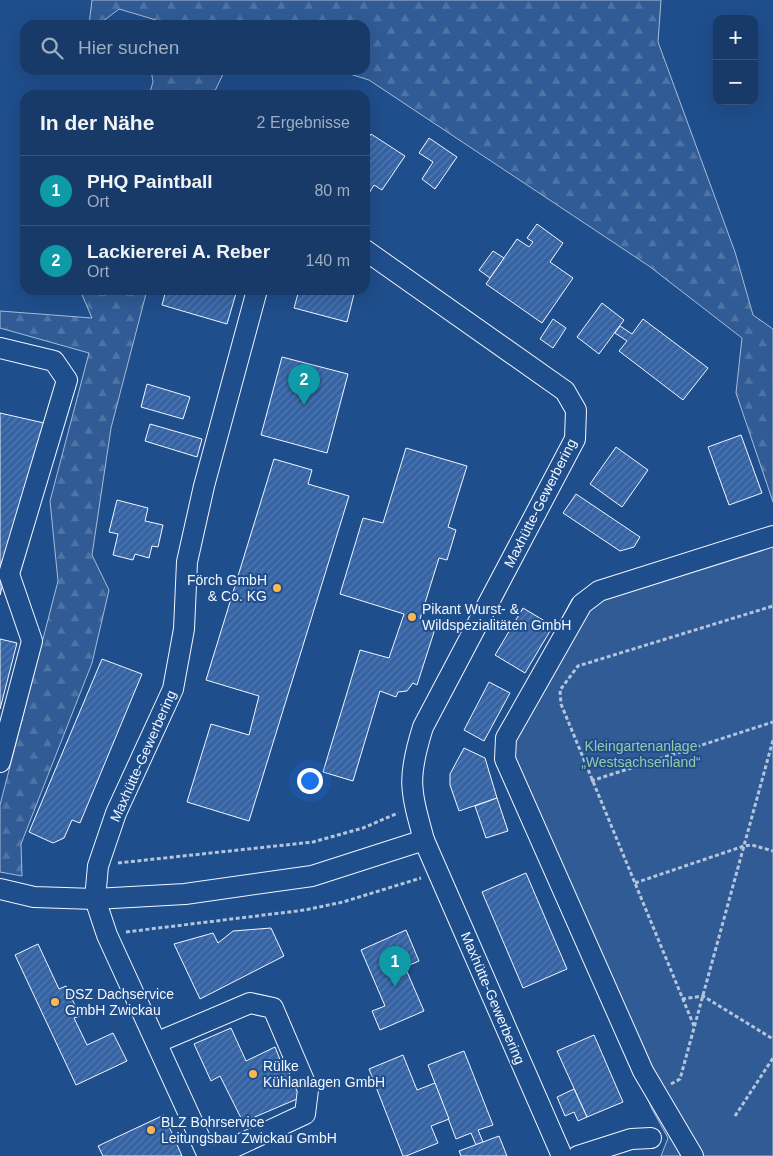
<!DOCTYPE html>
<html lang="de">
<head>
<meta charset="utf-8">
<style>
	:root { --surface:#173a69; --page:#244571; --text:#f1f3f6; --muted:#9eadc0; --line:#36547d; --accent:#ffb74d }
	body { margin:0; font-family:Arial,sans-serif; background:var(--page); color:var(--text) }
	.controls { position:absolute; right:15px; top:15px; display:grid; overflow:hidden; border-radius:10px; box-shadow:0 5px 20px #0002 }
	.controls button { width:45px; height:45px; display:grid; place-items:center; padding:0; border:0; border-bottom:1px solid var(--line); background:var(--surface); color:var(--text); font:25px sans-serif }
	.you { position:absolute; left:309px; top:780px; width:18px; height:18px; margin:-12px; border:4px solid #fff; border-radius:50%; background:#1a73e8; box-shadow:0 0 0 8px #1a73e833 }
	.badge { display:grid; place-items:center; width:32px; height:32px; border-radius:50%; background:var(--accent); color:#fff; font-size:16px; font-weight:700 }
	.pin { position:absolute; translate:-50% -41px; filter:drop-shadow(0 1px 2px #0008) }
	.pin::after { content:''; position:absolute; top:26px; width:18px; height:15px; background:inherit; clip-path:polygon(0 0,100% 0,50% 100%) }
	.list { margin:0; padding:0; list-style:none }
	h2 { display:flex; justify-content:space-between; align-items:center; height:65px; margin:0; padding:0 20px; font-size:21px }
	h2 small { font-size:16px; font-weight:400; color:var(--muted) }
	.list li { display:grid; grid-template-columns:32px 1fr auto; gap:15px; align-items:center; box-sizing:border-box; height:70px; padding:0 20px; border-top:1px solid var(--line) }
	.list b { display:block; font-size:19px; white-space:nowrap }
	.list p { margin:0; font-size:16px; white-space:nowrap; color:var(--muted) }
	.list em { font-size:16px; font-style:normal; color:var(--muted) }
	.icon { flex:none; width:28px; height:28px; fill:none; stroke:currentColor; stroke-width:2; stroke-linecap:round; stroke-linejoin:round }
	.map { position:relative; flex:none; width:773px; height:1156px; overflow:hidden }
	.search { position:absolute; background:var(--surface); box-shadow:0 5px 20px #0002; left:20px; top:20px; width:350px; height:55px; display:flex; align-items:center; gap:12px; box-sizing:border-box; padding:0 18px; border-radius:15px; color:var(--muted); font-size:19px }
	.panel { position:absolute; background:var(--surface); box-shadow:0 5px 20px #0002; left:20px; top:90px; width:350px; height:205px; border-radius:15px }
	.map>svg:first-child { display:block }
	.forest { fill:url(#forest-firs); stroke:#a8bbd7 }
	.built { fill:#305b95; stroke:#a8bbd7 }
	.building { fill:url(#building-hatch); stroke:#f2f6ff }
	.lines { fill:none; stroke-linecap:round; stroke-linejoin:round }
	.minor-casing { stroke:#f2f6ff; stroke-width:22 }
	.path { stroke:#b3c4dc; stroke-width:3; stroke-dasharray:4 2.5; stroke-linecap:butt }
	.minor { stroke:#1f4e8c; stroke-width:20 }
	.poi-dot { fill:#ffb74d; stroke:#1f4e8c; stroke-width:2 }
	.labels { text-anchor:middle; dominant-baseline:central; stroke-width:4; stroke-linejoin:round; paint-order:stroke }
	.street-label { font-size:14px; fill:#f2f6ff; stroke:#1f4e8c }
	.poi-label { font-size:14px; fill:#f2f6ff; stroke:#1f4e8c; text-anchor:start }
	.park-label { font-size:14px; fill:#97c8a6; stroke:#1f4e8c }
</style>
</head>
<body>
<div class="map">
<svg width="773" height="1156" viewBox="0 0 773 1156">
	<defs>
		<pattern id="forest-firs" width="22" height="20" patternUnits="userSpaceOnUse" patternTransform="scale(1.25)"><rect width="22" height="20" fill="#305b95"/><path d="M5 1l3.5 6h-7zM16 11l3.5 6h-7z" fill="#4e73a5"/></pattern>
		<pattern id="building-hatch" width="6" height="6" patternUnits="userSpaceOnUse" patternTransform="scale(1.25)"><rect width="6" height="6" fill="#3563a3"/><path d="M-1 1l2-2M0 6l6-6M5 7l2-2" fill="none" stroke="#537ab1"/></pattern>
	</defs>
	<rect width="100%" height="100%" fill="#1f4e8c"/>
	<g class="forest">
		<path d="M 92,0 L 661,0 L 658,42 L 735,252 L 753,315 L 773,329 L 773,502 L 736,393 L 742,338 L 649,266 L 369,80 L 337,70 L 365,70 L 365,25 L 155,25 L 156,20 L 119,9 L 98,25 L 89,25 Z"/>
		<path d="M 151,70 L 225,70 L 213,95 L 149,95 L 153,82 Z"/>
		<path d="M 80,290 L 147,290 L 111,428 L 92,555 L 109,590 L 92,663 L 21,844 L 22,876 L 0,872 L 0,805 L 58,581 L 50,501 L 89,353 L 0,328 L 0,311 L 92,318 Z"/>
	</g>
	<path class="built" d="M 773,528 L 773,1156 L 661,1156 L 668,1138 L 652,1109 L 497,760 L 501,734 L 572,599 L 598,583 Z"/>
	<g class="building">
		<path d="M 371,134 L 405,156 L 382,190 L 374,185 L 366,198 L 365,143 Z"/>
		<path d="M 429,138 L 457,157 L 435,189 L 422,179 L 433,162 L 419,153 Z"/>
		<path d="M 537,224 L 563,243 L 550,262 L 573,278 L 542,323 L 486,284 L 517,239 L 529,247 L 533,242 L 527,238 Z"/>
		<path d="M 493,251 L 504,258 L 490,278 L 479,270 Z"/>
		<path d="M 166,290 L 237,290 L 227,324 L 162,305 Z"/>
		<path d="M 299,290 L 355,290 L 347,322 L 294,308 Z"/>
		<path d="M 602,303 L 624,320 L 599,354 L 577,337 Z"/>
		<path d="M 553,319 L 566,328 L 553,348 L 540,339 Z"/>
		<path d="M 643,319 L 708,368 L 683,400 L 619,351 L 627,341 L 615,333 L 620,326 L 632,334 Z"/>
		<path d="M 282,357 L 348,374 L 327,453 L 261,435 Z"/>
		<path d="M 147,384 L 190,397 L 183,419 L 141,407 Z"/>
		<path d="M 0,413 L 44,423 L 0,595 Z"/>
		<path d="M 150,424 L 202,439 L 197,457 L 145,441 Z"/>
		<path d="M 741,435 L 762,493 L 729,505 L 708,447 Z"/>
		<path d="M 616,447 L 648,470 L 622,507 L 590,484 Z"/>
		<path d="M 406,448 L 467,466 L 448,527 L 456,530 L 447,560 L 439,558 L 420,619 L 433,624 L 434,632 L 417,685 L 413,683 L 407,691 L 398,692 L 396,697 L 380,691 L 353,781 L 323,772 L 360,650 L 389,658 L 404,614 L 340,594 L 363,518 L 383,523 Z"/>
		<path d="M 274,459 L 312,470 L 308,484 L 349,496 L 249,821 L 187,802 L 211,724 L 249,735 L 259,696 L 206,680 Z"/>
		<path d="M 576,494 L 640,537 L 634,547 L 620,551 L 563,513 Z"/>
		<path d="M 117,500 L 148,508 L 145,521 L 163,525 L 158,547 L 152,546 L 149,558 L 135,554 L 133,560 L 113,555 L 118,534 L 109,532 Z"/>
		<path d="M 523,608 L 553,626 L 525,673 L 495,655 Z"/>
		<path d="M 0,639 L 17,643 L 0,709 Z"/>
		<path d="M 102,659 L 142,674 L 80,823 L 72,820 L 64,838 L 53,843 L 29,832 Z"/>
		<path d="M 489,682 L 510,693 L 484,741 L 464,730 Z"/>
		<path d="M 464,748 L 485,758 L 497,798 L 459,811 L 450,785 L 450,774 Z"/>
		<path d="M 497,798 L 508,831 L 486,838 L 475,806 Z"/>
		<path d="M 526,873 L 567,969 L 523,988 L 482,892 Z"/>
		<path d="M 271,928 L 284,956 L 200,999 L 174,944 L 213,933 L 218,943 L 233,931 Z"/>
		<path d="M 406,930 L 419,961 L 405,967 L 424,1011 L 380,1030 L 372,1011 L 385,1006 L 361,950 Z"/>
		<path d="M 38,944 L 59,989 L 66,986 L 80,1016 L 74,1018 L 87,1045 L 113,1033 L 127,1061 L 76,1085 L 15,955 Z"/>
		<path d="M 231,1028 L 246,1061 L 275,1047 L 285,1072 L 295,1068 L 303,1085 L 297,1099 L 243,1122 L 220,1076 L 211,1081 L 194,1044 Z"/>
		<path d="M 594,1035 L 623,1102 L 587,1117 L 557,1051 Z"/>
		<path d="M 464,1051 L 493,1125 L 478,1130 L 483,1142 L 476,1145 L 471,1133 L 456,1139 L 428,1065 Z"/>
		<path d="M 403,1055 L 417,1090 L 435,1083 L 449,1119 L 431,1126 L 438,1143 L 406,1156 L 403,1156 L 369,1069 Z"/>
		<path d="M 574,1089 L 587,1117 L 578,1121 L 574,1112 L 565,1116 L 557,1097 Z"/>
		<path d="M 164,1115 L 182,1156 L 103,1156 L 98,1146 Z"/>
		<path d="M 499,1136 L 507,1156 L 461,1156 L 459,1151 Z"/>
	</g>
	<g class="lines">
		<g class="minor-casing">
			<g id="minor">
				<path d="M 365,250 L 565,391 L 576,410 L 575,439 L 423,727 C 407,778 410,789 424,840 L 562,1156"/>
				<path d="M 0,348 L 54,361 L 67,380 L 9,574 L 32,641 L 0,762"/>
				<path d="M 0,889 L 34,897 L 95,899 L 185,894 L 312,876 L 424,840"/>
				<path d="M 158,1042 L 250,1003 L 273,1008 L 308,1090 L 305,1114 L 215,1156"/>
				<path d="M 208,1156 L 107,935 L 95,899 L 98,866 L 116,813 L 173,689 L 184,629 L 187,562 L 204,486 L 257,290"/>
				<path d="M 578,1156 L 631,1139 L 651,1138"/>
				<path d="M 693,1156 L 643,1071 L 505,759 L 506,738 L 582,604 L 599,591 L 773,536"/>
			</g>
		</g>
		<g class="path">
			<path d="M 591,781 L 773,722"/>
			<path d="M 118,863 L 313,842 L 363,828 L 398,813"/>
			<path d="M 635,883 L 744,846 L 752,845 L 773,851"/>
			<path d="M 126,932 L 305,910 L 343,902 L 421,878"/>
			<path d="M 682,999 L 703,996 L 773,1039"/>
			<path d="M 694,1026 L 561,704 L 560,690 L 578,666 L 773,606"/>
			<path d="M 671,1084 L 680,1079 L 773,740"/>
			<path d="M 735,1116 L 773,1058"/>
		</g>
		<use href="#minor" class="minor"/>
	</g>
	<g class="poi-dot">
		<circle cx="277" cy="588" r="5"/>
		<circle cx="412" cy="617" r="5"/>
		<circle cx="55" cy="1002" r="5"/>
		<circle cx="253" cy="1074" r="5"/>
		<circle cx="151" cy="1130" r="5"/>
	</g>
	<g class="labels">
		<g class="street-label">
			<text transform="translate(540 503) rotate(-63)">Maxhütte-Gewerbering</text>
			<text transform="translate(143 756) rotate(-66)">Maxhütte-Gewerbering</text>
			<text transform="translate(493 998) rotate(67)">Maxhütte-Gewerbering</text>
		</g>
		<g class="poi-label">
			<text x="267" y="580" text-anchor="end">Förch GmbH<tspan x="267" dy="16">&amp; Co. KG</tspan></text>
			<text x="422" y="609">Pikant Wurst- &amp;<tspan x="422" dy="16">Wildspezialitäten GmbH</tspan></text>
			<text x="65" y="994">DSZ Dachservice<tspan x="65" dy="16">GmbH Zwickau</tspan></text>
			<text x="263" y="1066">Rülke<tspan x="263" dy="16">Kühlanlagen GmbH</tspan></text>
			<text x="161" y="1122">BLZ Bohrservice<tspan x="161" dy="16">Leitungsbau Zwickau GmbH</tspan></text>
		</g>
		<g class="park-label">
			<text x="641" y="746">Kleingartenanlage<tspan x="641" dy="16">„Westsachsenland“</tspan></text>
		</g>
	</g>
</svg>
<div class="controls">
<button>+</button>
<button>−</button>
</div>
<div class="you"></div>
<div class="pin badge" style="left:395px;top:987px;background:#0f9aa8">1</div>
<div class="pin badge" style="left:304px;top:405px;background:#0f9aa8">2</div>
<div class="search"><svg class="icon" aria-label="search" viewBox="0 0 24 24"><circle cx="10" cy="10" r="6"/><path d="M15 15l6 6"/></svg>Hier suchen</div>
<section class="panel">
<h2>In der Nähe<small>2 Ergebnisse</small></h2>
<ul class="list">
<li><span class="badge" style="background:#0f9aa8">1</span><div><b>PHQ Paintball</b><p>Ort</p></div><em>80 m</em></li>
<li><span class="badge" style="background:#0f9aa8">2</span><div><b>Lackiererei A. Reber</b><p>Ort</p></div><em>140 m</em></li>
</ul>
</section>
</div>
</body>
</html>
